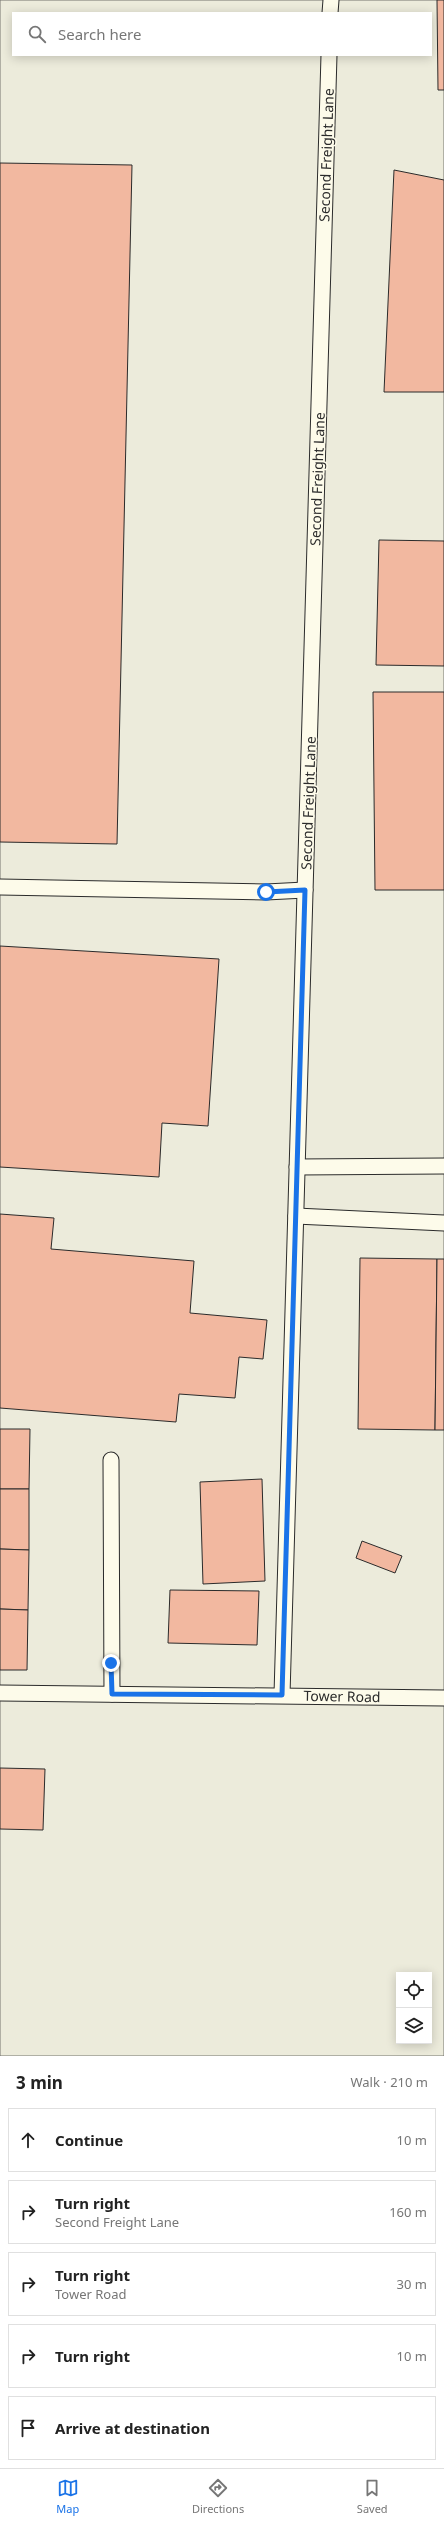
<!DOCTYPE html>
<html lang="en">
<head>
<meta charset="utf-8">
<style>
	:root { --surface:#fff; --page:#f6f6f6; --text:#222; --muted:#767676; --line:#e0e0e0; --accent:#1a73e8 }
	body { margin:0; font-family:"Noto Sans",sans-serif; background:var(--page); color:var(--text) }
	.controls { position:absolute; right:12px; bottom:12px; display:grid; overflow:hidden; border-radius:0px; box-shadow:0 2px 10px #0003 }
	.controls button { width:36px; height:36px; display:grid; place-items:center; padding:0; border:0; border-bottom:1px solid var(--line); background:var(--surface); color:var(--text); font:20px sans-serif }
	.stop { position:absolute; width:12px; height:12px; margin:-9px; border:3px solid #1a73e8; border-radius:50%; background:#fff }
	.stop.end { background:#1a73e8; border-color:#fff; box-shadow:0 1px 4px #0008 }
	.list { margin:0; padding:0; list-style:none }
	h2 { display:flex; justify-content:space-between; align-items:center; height:52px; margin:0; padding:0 16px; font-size:17px }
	h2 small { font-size:13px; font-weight:400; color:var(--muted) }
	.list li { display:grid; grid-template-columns:26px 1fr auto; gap:12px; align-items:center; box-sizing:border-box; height:64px; margin:0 8px 8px; padding:0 8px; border:1px solid var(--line); border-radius:0px }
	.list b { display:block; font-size:15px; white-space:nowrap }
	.list p { margin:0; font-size:13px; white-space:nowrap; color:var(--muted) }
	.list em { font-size:13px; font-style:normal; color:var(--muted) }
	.icon { flex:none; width:22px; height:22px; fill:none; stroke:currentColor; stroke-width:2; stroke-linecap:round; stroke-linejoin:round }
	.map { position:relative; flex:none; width:444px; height:2056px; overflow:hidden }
	.search { position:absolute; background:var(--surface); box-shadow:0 2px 10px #0003; left:12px; right:12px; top:12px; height:44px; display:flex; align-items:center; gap:10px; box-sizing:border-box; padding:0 14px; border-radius:0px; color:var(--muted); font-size:15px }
	.sheet { height:412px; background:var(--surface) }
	nav { display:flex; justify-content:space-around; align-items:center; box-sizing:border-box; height:56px; border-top:1px solid var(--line); background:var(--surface); font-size:11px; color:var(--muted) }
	nav a { display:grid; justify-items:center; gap:2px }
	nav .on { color:var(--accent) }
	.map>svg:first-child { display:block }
	.green { fill:#ecebdb; stroke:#74746e; fill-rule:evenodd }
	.building { fill:#f2b8a0; stroke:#2b2b2b }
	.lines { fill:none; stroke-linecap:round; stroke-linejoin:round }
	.lane-casing { stroke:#2b2b2b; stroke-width:17 }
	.lane { stroke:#fdfbea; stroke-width:15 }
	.route { stroke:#1a73e8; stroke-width:5 }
	.labels { text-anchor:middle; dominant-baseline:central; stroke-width:3; stroke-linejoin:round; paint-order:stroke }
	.street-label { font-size:14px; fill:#2b2b2b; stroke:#fdfbea }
</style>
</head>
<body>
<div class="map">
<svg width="444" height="2056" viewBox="0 0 444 2056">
	<rect width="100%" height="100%" fill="#fdfbea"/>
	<path class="green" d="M 0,0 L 444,0 L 444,2056 L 0,2056 ZM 13,13 L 431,13 L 431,55 L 13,55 ZM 399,1975 L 429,1975 L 429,2041 L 399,2041 Z"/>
	<g class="building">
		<path d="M 437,0 L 444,0 L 444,90 L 438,90 Z"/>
		<path d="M 0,163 L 132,165 L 117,844 L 0,842 Z"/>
		<path d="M 394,170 L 444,180 L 444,392 L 384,392 Z"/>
		<path d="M 379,540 L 444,541 L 444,666 L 376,665 Z"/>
		<path d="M 373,692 L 444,692 L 444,890 L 375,890 Z"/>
		<path d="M 0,946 L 219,959 L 208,1126 L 162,1123 L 159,1177 L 0,1167 Z"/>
		<path d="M 0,1214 L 54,1218 L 51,1249 L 194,1261 L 190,1313 L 267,1320 L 263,1359 L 239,1357 L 235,1398 L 179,1394 L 176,1422 L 0,1408 Z"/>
		<path d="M 360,1258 L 437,1259 L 435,1430 L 358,1429 Z"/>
		<path d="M 437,1259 L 444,1259 L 444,1430 L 435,1430 Z"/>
		<path d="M 0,1429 L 30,1429 L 29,1489 L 0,1489 Z"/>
		<path d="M 262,1479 L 265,1581 L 203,1584 L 200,1482 Z"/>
		<path d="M 0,1489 L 29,1489 L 29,1550 L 0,1549 Z"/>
		<path d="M 362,1541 L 402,1556 L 395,1573 L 356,1558 Z"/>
		<path d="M 0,1549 L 29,1550 L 28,1610 L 0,1609 Z"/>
		<path d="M 170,1590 L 259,1591 L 257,1645 L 168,1643 Z"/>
		<path d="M 0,1609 L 28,1610 L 27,1670 L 0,1670 Z"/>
		<path d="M 0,1768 L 45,1769 L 43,1830 L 0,1829 Z"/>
	</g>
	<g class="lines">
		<g class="lane-casing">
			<g id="lane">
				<path d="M 330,13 L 331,0"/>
				<path d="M 0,887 L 266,892 L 305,890"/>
				<path d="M 297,1167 L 444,1166"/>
				<path d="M 296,1216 L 444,1223"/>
				<path d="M 111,1460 L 112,1694"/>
				<path d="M 0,1693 L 444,1698"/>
				<path d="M 282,1695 L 329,55"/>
			</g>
		</g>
		<use href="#lane" class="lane"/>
	</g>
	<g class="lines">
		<path class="route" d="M 111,1663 L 112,1694 L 282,1695 L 305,890 L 266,892"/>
	</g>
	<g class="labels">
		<g class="street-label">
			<text transform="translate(326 155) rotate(-88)">Second Freight Lane</text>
			<text transform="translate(317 479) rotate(-88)">Second Freight Lane</text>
			<text transform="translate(308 803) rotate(-88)">Second Freight Lane</text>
			<text transform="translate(342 1696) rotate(1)">Tower Road</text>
		</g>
	</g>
</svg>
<div class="controls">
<button><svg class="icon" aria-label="locate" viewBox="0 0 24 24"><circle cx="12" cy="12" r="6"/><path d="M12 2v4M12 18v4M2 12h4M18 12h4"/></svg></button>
<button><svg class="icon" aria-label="layers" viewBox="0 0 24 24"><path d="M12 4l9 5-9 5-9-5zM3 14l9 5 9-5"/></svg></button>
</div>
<div class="stop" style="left:266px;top:892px"></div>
<div class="stop end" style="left:111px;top:1663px"></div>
<div class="search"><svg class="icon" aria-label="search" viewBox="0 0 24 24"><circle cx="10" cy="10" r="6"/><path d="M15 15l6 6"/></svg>Search here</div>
</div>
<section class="sheet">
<h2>3 min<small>Walk · 210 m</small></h2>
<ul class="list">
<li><svg class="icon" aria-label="ahead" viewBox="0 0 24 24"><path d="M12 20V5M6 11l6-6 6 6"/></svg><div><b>Continue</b></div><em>10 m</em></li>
<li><svg class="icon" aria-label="right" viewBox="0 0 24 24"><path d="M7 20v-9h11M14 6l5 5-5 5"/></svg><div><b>Turn right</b><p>Second Freight Lane</p></div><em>160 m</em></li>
<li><svg class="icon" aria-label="right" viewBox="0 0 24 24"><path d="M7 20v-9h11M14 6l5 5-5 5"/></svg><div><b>Turn right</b><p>Tower Road</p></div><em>30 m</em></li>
<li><svg class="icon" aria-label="right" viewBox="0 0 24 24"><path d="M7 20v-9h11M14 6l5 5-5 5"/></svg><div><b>Turn right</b></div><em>10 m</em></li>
<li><svg class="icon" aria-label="arrive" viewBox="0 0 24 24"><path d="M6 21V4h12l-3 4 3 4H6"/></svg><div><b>Arrive at destination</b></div></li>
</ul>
</section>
<nav>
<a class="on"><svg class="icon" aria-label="map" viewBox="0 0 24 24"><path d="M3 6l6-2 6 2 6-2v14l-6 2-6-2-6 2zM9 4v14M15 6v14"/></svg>Map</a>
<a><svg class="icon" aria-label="directions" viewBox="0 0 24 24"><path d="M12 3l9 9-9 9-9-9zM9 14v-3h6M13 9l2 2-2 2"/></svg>Directions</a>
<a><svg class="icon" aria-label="saved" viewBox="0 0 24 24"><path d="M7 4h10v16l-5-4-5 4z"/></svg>Saved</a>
</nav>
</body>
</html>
